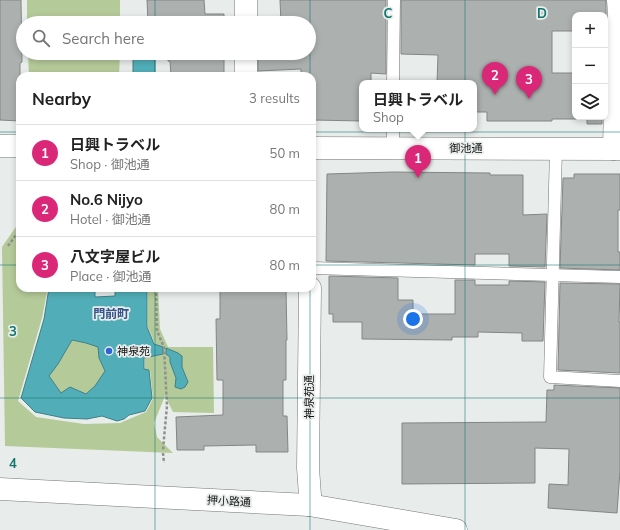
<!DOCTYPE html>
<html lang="en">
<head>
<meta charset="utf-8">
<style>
	:root { --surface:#fff; --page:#f6f6f6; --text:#222; --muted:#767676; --line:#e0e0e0; --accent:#db2777 }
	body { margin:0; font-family:Mulish,"Noto Sans JP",sans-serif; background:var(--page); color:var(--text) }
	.controls { position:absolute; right:12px; top:12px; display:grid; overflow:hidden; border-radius:8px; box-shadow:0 2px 6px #0003 }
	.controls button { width:36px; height:36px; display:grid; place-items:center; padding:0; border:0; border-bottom:1px solid var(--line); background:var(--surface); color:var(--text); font:20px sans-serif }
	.you { position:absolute; left:413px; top:319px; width:14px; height:14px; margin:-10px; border:3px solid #fff; border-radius:50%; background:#1a73e8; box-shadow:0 0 0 6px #1a73e833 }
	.badge { display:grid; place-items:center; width:26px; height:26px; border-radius:50%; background:var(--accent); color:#fff; font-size:13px; font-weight:700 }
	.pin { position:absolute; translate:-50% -33px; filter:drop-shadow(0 1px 2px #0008) }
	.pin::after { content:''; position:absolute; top:21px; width:14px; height:12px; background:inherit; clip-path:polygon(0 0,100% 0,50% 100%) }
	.popup { position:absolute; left:359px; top:80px; width:118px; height:52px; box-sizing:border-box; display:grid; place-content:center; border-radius:8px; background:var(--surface); filter:drop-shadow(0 1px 3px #0005); font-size:13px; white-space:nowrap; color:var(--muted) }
	.popup b { font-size:15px; color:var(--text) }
	.popup::after { content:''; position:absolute; left:50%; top:100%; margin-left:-8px; border:8px solid transparent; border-top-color:var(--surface) }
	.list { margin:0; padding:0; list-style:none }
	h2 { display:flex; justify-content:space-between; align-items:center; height:52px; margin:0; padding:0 16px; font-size:17px }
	h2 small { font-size:13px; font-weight:400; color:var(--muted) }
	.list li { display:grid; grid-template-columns:26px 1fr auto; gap:12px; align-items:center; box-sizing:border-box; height:56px; padding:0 16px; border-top:1px solid var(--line) }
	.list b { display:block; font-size:15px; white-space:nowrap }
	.list p { margin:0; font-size:13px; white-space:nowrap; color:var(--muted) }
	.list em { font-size:13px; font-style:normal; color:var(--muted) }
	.icon { flex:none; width:22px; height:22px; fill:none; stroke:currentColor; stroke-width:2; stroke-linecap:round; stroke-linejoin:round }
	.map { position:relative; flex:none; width:620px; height:530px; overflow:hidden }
	.search { position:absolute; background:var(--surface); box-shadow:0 2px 6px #0003; left:16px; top:16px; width:300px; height:44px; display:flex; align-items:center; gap:10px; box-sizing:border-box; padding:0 14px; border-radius:22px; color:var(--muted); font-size:15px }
	.panel { position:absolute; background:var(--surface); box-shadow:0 2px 6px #0003; left:16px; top:72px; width:300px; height:220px; border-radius:12px }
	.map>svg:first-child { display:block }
	.green { fill:#b5ca99 }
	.water { fill:#51aeb8; stroke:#3e8086; fill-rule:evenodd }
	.building { fill:#acb0af; stroke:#838685 }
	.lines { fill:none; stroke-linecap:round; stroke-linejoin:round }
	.lane-casing { stroke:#737675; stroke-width:13 }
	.street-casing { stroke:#737675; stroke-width:23 }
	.secondary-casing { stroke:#737675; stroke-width:23 }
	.primary-casing { stroke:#737675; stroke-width:23 }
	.path { stroke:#8e918f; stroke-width:2.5; stroke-dasharray:3 2; stroke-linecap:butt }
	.lane { stroke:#fff; stroke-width:12 }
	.street { stroke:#fff; stroke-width:22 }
	.secondary { stroke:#fff; stroke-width:22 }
	.primary { stroke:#fff; stroke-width:22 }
	.grid { fill:none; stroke:#0f766e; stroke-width:1; stroke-opacity:0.55 }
	.poi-dot { fill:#3064d3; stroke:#e8ecea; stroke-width:1.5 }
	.labels { text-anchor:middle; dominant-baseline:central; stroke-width:3.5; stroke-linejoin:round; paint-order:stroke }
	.street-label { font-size:11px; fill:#131413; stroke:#e8ecea }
	.poi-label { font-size:11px; fill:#131413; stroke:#e8ecea; text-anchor:start }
	.neighbourhood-label { font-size:12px; font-weight:bold; fill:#37548d; stroke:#e8ecea }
	.grid-label { font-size:13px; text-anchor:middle; font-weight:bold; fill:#0f766e; stroke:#e8ecea; stroke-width:3.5; stroke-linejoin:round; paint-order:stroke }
</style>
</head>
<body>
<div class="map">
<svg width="620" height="530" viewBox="0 0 620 530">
	<rect width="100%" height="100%" fill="#e8ecea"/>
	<g class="green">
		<rect x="27" y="0" width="93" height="23"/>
		<path d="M 28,53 L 120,53 L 119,76 L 29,76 Z"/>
		<path d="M 20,221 L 20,288 L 47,288 L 47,292 L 42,318 L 18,401 L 36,417 L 84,424 L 120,423 L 146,412 L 153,399 L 150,370 L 145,369 L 145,358 L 151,356 L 155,344 L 148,327 L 148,288 L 158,288 L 160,329 L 168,347 L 213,347 L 214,413 L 173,412 L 165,396 L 154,423 L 157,437 L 173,453 L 5,446 L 2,247 Z"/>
		<path d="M 72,340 L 86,343 L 98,347 L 99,358 L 105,372 L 95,386 L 86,394 L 70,387 L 61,393 L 49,376 L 58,364 Z"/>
	</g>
	<g class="water">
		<rect x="133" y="53" width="22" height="23"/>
		<path d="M 49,288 L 95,288 L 95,297 L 115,296 L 115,288 L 147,288 L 147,327 L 154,344 L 163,347 L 163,354 L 144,358 L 144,369 L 149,370 L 152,398 L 145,411 L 129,415 L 124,419 L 117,421 L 102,416 L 87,419 L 64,418 L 35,412 L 21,398 L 44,319 ZM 72,340 L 86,343 L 98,347 L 99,358 L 105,371 L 95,386 L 86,394 L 70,387 L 61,393 L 49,376 L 58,364 Z"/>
		<path d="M 166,348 L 178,353 L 182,356 L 182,367 L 188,382 L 185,387 L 181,389 L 175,387 L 176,378 L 170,362 L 170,357 L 166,354 Z"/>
	</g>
	<g class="building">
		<path d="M 0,0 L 21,0 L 22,62 L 20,63 L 20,121 L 0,120 Z"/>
		<path d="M 147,0 L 204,0 L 205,14 L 224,14 L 224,23 L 148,22 Z"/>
		<path d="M 280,0 L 386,0 L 386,74 L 371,73 L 371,83 L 362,83 L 362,121 L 313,120 L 313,76 L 301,76 L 301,69 L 258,71 L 258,54 L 309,53 L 309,23 L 281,23 Z"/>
		<path d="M 401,0 L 606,0 L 606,15 L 605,31 L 605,15 L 575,15 L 575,31 L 552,31 L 552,73 L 575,73 L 575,117 L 602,117 L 602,124 L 587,124 L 587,119 L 552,119 L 552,121 L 487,121 L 487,112 L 474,112 L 474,83 L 437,83 L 438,55 L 401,54 Z"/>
		<path d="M 168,53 L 224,53 L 224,76 L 171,76 L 170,61 L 168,61 Z"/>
		<path d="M 393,172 L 490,173 L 490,175 L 523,175 L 523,215 L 547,214 L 545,267 L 509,266 L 509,254 L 475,254 L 475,265 L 326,261 L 327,174 Z"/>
		<path d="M 574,174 L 620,174 L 620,210 L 618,210 L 618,252 L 620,252 L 620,270 L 560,268 L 563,178 L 574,178 Z"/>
		<path d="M 329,276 L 398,278 L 398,300 L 413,300 L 413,314 L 455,314 L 455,280 L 475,280 L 475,285 L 509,285 L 509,281 L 545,282 L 543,341 L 522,341 L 522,333 L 478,332 L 478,337 L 452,337 L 452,340 L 362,339 L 362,322 L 333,322 L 333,314 L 329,314 Z"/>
		<path d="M 560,283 L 620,284 L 619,322 L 620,322 L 620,373 L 558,370 Z"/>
		<path d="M 220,288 L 286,288 L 287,340 L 286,340 L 286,380 L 283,380 L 283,416 L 287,416 L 288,452 L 256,452 L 256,445 L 204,446 L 204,450 L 177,450 L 176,417 L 223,415 L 223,380 L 217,380 L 216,319 L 220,319 Z"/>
		<path d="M 554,385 L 620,388 L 620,471 L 617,513 L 548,508 L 549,484 L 568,485 L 569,449 L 535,448 L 535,483 L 402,484 L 402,423 L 546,422 L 547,390 L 554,390 Z"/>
	</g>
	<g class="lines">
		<g class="lane-casing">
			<g id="lane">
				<path d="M 393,83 L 394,0"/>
				<path d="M 393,129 L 393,148"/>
				<path d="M 556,149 L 550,377 L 620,381"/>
				<path d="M 312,268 L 620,277"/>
			</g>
		</g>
		<g class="street-casing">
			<g id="street">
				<path d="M 246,0 L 246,23"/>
				<path d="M 246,53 L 246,76"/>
				<path d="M 614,149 L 616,55 L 619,15 L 618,0"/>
			</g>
		</g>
		<g class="secondary-casing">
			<g id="secondary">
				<path d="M 0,146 L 20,146"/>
				<path d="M 312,148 L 620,149"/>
				<path d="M 309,505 L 310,495 L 308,468 L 310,288"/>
			</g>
		</g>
		<g class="primary-casing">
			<path id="primary" d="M 0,489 L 309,505 L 456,530"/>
		</g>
		<g class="path">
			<path d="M 8,246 L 18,232"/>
			<path d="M 19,252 L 19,231 L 20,229"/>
			<path d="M 156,288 L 157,331 L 164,347 L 167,406 L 164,438 L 163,451"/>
			<path d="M 163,453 L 164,463"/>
		</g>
		<use href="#lane" class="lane"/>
		<use href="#street" class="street"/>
		<use href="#secondary" class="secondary"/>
		<use href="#primary" class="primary"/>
	</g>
	<path class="grid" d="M 155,0 L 155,23M 310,0 L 310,76M 465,0 L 465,530M 155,53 L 155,76M 0,132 L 20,132M 312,132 L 620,132M 0,265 L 20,265M 312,265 L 620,265M 155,288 L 155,530M 310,288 L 310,530M 0,398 L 620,398"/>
	<circle class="poi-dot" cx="109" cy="351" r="4"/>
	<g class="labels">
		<g class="street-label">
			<text x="466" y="148">御池通</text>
			<text transform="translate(309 397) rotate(-90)">神泉苑通</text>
			<text transform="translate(229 501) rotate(3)">押小路通</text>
		</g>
		<g class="poi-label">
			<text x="117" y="351">神泉苑</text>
		</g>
		<g class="neighbourhood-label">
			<text x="111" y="313">門前町</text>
		</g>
	</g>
	<g class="grid-label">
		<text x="388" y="18">C</text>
		<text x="542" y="18">D</text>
		<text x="13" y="336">3</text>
		<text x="13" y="468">4</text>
	</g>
</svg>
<div class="controls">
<button>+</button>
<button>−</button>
<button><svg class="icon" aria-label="layers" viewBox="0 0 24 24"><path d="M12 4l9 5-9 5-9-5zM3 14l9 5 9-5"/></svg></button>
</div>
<div class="you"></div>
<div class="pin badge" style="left:418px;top:178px">1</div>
<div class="popup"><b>日興トラベル</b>Shop</div>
<div class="pin badge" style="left:495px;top:95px">2</div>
<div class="pin badge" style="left:529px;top:99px">3</div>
<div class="search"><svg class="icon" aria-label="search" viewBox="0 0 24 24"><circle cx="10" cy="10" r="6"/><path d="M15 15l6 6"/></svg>Search here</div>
<section class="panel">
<h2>Nearby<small>3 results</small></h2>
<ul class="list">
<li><span class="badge">1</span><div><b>日興トラベル</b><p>Shop · 御池通</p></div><em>50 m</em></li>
<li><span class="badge">2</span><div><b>No.6 Nijyo</b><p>Hotel · 御池通</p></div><em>80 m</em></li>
<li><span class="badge">3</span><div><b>八文字屋ビル</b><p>Place · 御池通</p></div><em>80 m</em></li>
</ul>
</section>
</div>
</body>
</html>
